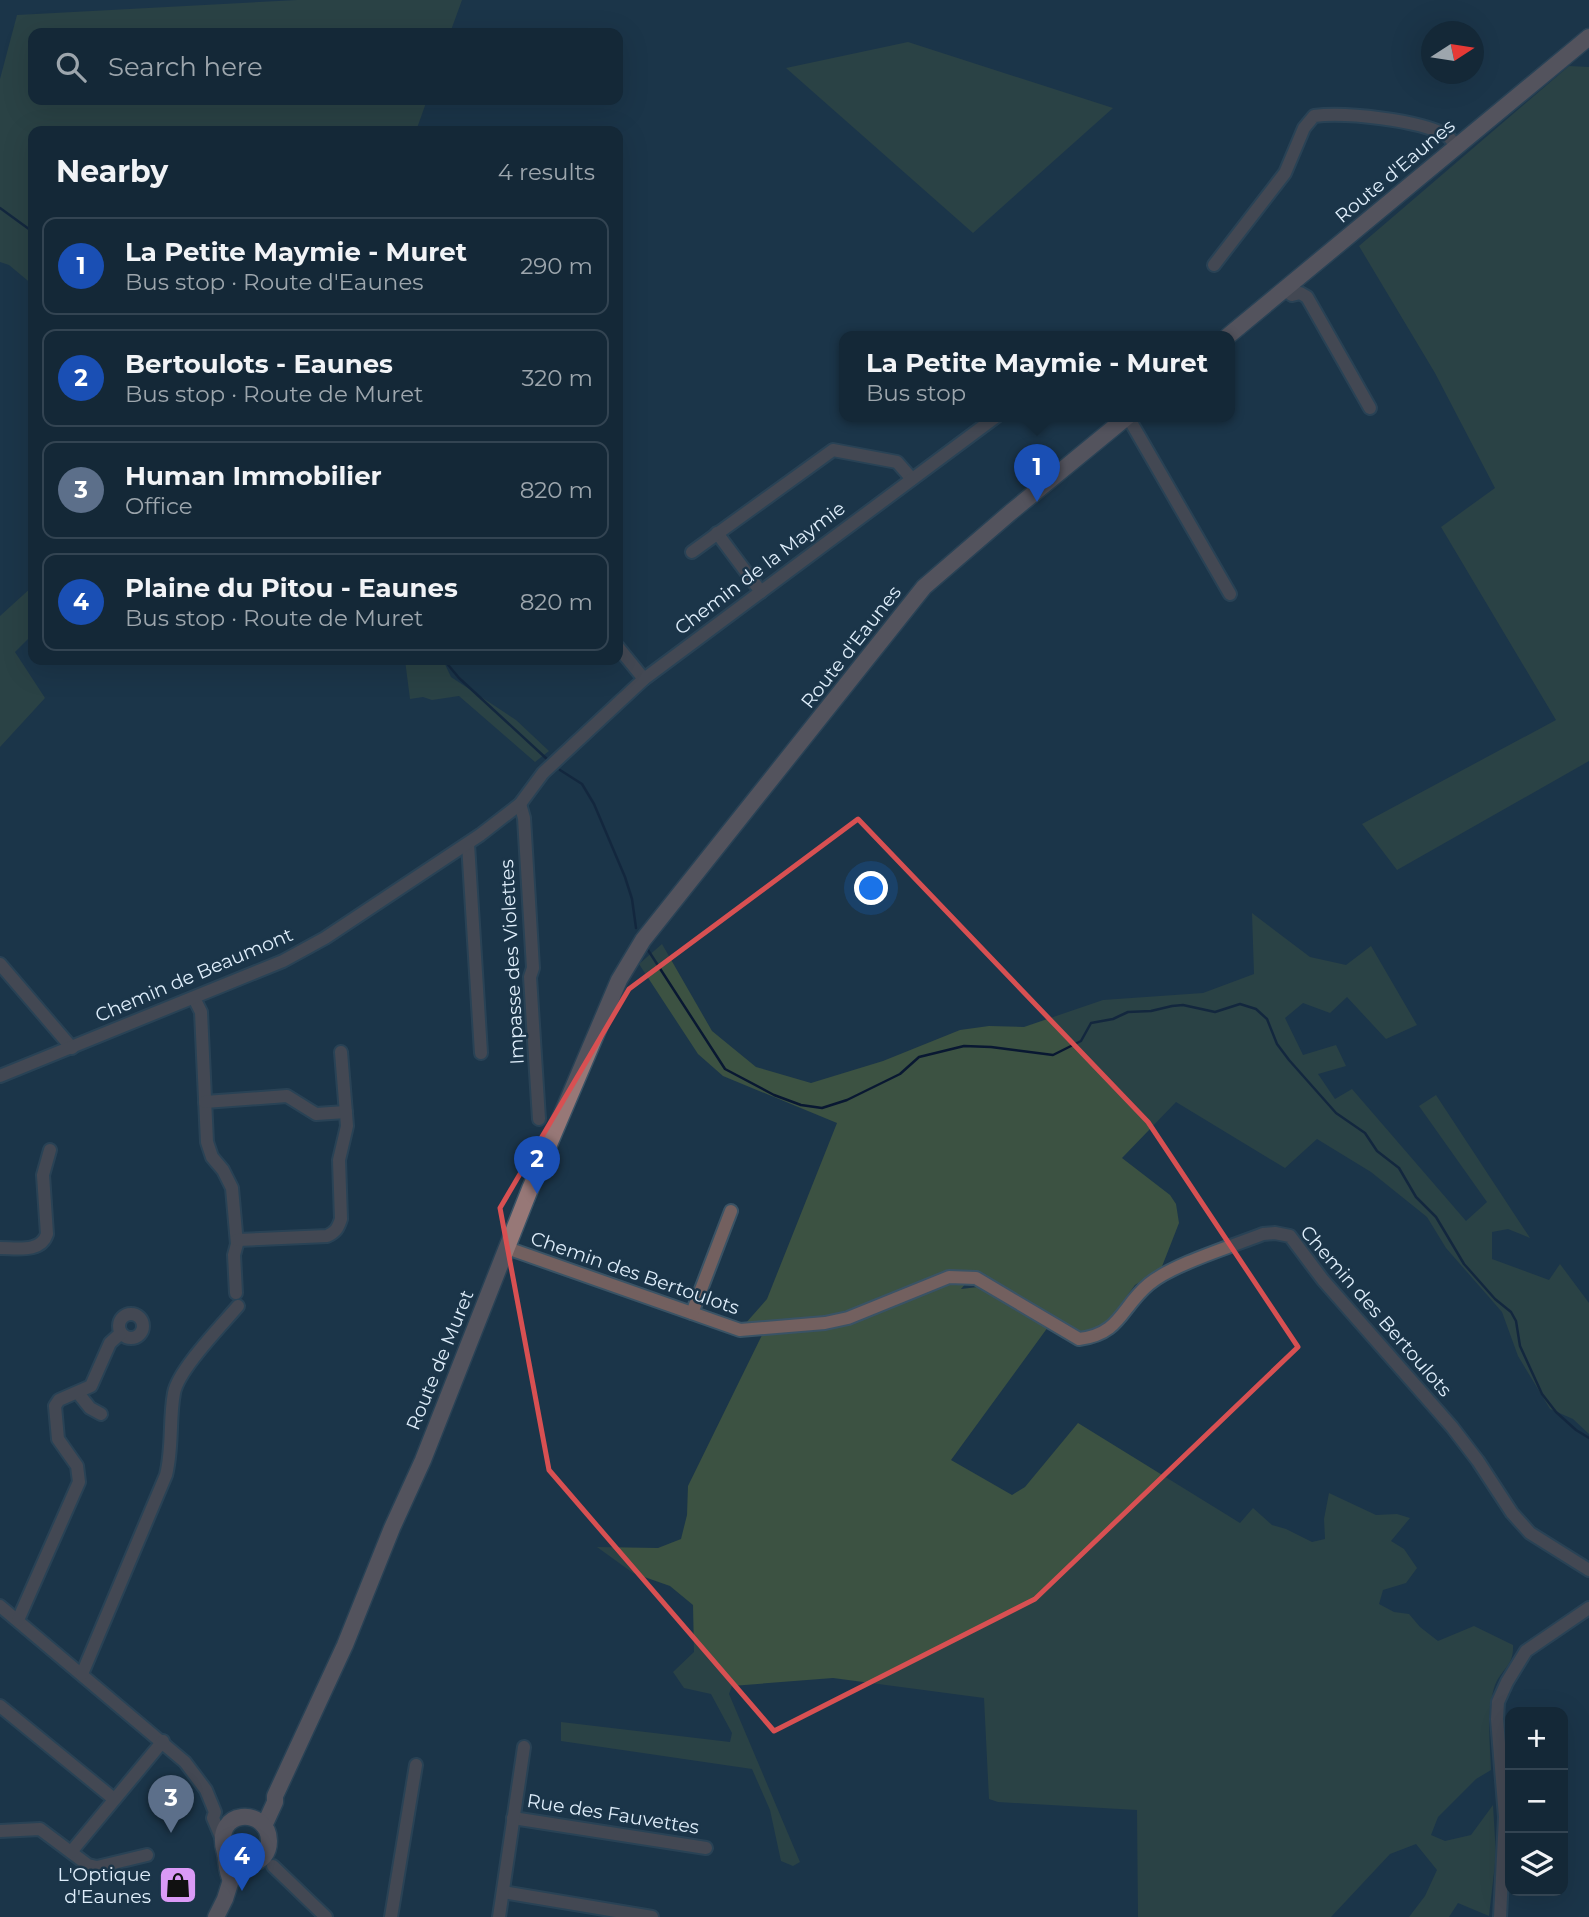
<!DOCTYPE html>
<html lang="en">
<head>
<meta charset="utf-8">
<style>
	:root { --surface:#142837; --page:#213442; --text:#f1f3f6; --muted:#9da6ad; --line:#334452; --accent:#da9af6 }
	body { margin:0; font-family:Montserrat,sans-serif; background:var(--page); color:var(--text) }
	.controls { position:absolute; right:21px; bottom:21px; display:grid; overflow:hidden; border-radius:14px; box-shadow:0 7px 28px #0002 }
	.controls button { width:63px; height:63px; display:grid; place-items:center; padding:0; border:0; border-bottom:2px solid var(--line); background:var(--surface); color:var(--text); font:35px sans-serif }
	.compass { position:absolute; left:1421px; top:21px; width:63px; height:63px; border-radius:50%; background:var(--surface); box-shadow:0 7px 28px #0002; rotate:78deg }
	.you { position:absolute; left:872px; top:889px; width:24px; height:24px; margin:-18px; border:5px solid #fff; border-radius:50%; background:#1a73e8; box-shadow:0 0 0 10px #1a73e833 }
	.badge { display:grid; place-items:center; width:46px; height:46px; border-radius:50%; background:var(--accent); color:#fff; font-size:23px; font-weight:700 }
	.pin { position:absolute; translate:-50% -58px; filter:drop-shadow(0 2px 4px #0008) }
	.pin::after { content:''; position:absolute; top:37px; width:24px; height:21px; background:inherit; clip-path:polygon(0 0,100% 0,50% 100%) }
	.popup { position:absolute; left:839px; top:331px; width:396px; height:91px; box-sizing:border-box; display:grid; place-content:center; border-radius:14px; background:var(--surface); filter:drop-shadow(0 2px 5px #0005); font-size:23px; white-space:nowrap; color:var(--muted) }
	.popup b { font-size:26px; color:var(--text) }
	.popup::after { content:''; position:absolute; left:50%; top:100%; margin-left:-14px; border:14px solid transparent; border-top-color:var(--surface) }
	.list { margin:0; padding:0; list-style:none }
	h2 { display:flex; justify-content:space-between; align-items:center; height:91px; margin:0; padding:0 28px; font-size:30px }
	h2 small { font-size:23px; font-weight:400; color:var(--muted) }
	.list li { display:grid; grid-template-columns:46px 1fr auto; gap:21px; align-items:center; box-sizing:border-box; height:98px; margin:0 14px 14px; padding:0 14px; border:2px solid var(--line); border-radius:14px }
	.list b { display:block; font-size:26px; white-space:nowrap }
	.list p { margin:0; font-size:23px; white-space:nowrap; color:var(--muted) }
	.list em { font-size:23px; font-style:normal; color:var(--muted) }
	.icon { flex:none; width:38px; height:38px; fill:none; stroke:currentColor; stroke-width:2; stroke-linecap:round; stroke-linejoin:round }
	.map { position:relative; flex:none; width:1589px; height:1917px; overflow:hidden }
	.search { position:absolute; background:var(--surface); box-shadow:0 7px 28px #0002; left:28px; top:28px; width:595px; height:77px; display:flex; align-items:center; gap:18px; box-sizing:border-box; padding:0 24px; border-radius:14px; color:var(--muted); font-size:26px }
	.panel { position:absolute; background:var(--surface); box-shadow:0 7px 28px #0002; left:28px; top:126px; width:595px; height:539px; border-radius:14px }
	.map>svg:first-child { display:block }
	.green { fill:#3c5242 }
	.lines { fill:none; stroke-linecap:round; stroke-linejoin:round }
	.stream { stroke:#091832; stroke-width:2.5 }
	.minor-casing { stroke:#3a5365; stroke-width:16 }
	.secondary-casing { stroke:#3a5365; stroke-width:19 }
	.minor { stroke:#73605f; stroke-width:12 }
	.secondary { stroke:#977877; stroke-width:16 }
	.marked { fill:none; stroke:#d85052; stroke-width:5; stroke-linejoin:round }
	.labels { text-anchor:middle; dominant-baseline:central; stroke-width:5; stroke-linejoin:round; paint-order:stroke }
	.street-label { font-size:19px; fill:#dfeefb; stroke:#1b3549 }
	.poi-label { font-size:19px; fill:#dfeefb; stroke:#1b3549; text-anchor:end }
</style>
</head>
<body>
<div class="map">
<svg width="1589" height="1917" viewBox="0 0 1589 1917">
	<rect width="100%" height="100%" fill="#1b3549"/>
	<g class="green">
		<path d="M 297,0 L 462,0 L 450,33 L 33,33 L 33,100 L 427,100 L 416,131 L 33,131 L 33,285 L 9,265 L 0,262 L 0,79 L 17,15 Z"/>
		<path d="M 908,42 L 1113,108 L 973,233 L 786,68 Z"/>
		<path d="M 1569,66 L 1589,67 L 1589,761 L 1397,870 L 1362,824 L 1556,720 L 1441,527 L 1495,488 L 1435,373 L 1359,246 Z"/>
		<path d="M 33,586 L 33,634 L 15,652 L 45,698 L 0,747 L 0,616 Z"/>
		<path d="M 405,660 L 443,660 L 451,677 L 516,720 L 549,751 L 535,762 L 459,696 L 432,700 L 423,697 L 410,699 Z"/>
		<path d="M 1252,913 L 1310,957 L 1346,965 L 1371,946 L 1417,1025 L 1386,1039 L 1347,997 L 1330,1013 L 1303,1003 L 1285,1018 L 1303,1055 L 1336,1045 L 1346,1066 L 1318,1074 L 1335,1099 L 1352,1089 L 1466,1221 L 1487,1202 L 1419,1106 L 1436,1095 L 1530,1238 L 1508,1229 L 1492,1232 L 1492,1259 L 1549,1280 L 1560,1264 L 1589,1303 L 1589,1434 L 1573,1419 L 1550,1409 L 1518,1356 L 1502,1312 L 1446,1248 L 1427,1217 L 1371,1172 L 1317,1139 L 1285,1168 L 1176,1102 L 1122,1158 L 1170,1195 L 1176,1204 L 1179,1223 L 1161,1269 L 1135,1285 L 1107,1323 L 1097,1331 L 1080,1332 L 976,1271 L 961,1289 L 978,1287 L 1048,1327 L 951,1460 L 1012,1495 L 1025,1487 L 1078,1423 L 1240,1523 L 1253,1508 L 1272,1525 L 1286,1529 L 1312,1542 L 1325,1539 L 1324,1519 L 1329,1493 L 1376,1515 L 1397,1514 L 1410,1518 L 1391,1541 L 1404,1549 L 1417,1568 L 1406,1583 L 1383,1590 L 1379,1604 L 1394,1612 L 1409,1614 L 1420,1627 L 1438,1641 L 1474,1626 L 1513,1645 C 1514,1666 1502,1668 1495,1685 C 1486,1712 1490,1742 1491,1770 L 1476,1779 L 1438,1817 L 1431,1835 L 1445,1841 L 1471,1835 L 1493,1805 L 1496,1855 L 1489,1916 L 1458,1903 L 1449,1917 L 1409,1917 L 1425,1896 L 1437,1870 L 1416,1844 L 1390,1854 L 1331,1917 L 1138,1917 L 1137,1810 L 998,1802 L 989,1799 L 984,1698 L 833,1678 L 732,1686 L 729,1694 L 800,1862 L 793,1866 L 781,1861 L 770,1810 L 752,1769 L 561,1741 L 561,1722 L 730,1742 L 732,1733 L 711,1694 L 684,1688 L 673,1672 L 694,1652 L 693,1605 L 670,1586 L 633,1573 L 597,1547 L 658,1548 L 681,1539 L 687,1515 L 688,1486 L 763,1333 L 807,1330 L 872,1303 L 831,1315 L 745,1324 L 767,1299 L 837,1123 L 723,1076 L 698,1054 L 639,964 L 662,944 L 712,1031 L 756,1067 L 811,1083 L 883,1061 L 960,1030 L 989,1026 L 1024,1027 L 1103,1000 L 1203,993 L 1254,974 Z"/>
	</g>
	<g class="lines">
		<g class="stream">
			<path d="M 0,208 L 33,232"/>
			<path d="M 444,660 L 459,678 L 548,760"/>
			<path d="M 560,770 L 582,784 L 594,804 L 625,877 L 632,899 L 636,928"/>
			<path d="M 648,950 L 725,1069 L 774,1095 L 801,1105 L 822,1108 L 847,1100 L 900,1074 L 919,1057 L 964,1046 L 991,1047 L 1053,1055 L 1081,1041 L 1091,1023 L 1113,1019 L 1128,1012 L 1151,1011 L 1172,1006 L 1183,1005 L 1215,1012 L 1240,1004 L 1256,1009 L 1267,1019 L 1277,1044 L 1289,1060 L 1336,1113 L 1365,1133 L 1377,1151 L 1399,1168 L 1416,1197 L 1436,1217 L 1464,1264 L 1495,1299 L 1511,1312 L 1516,1321 L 1520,1346 L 1542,1394 L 1556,1412 L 1576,1430 L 1589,1438"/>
		</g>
		<g class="minor-casing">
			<g id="minor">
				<path d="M 1214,265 L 1285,173 L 1304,128 L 1314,116 C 1346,112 1418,120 1446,135 C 1450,137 1453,143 1457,147"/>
				<path d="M 1285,290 L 1292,295 L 1300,293 L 1307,297 L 1370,408"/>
				<path d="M 1128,417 L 1230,594"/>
				<path d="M 717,533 L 761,592"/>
				<path d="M 692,552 L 833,450 L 897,462 L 912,479"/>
				<path d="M 618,647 L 644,679"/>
				<path d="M 520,804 L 524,818 L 533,968 L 530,977 L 539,1119"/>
				<path d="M 468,844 L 481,1053"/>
				<path d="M 0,964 L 72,1048"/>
				<path d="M 194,998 L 201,1012 L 207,1142 L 212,1157 L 223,1170 L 232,1188 L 237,1244 L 234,1255 L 236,1293"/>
				<path d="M 0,1076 L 283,961 L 325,938 L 480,835 L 520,804 L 543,773 L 644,679 L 997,416"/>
				<path d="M 205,1102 L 287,1096 L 316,1114 L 346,1112"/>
				<path d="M 237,1240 L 327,1236 C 336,1232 338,1228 341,1219 L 339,1160 L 347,1126 L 341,1052"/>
				<path d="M 0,1248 C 17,1248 41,1253 47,1234 L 43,1175 L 50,1150"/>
				<path d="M 507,1248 L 740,1330 L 825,1323 L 848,1318 L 949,1277 L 976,1278 L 1079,1339 C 1121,1334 1121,1307 1149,1284 C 1173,1264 1233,1246 1263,1234 L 1275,1233 L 1290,1236 L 1323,1280 L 1452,1427 L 1478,1461 L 1512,1513 L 1530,1533 L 1589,1570"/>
				<path d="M 692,1313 L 731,1211"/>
				<circle cx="131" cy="1326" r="12"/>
				<path d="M 78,1393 L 90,1408 L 101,1414"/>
				<path d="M 0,1606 L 185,1762 L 206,1790 L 215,1812 L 213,1818 L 221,1837"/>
				<path d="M 18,1620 L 79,1482 L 77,1466 L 58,1439 L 55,1406 L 59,1400 L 91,1386 L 110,1343 L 121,1333"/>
				<path d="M 82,1674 L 166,1475 C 173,1447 169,1420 174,1393 C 178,1370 222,1325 238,1306"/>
				<path d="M 0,1706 L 114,1799"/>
				<path d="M 513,1818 L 706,1848"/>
				<path d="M 0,1831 L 40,1829 L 88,1865 L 97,1867 L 147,1855"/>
				<path d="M 71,1852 L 163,1741"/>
				<path d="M 273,1866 L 326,1917"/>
				<path d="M 503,1892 L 652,1917"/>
				<path d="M 391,1917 L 416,1765"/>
				<path d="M 499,1917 L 524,1747"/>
				<path d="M 1500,1917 L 1505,1817 L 1497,1719 L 1498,1702 L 1507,1682 L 1526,1651 L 1589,1608"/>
			</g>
		</g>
		<g class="secondary-casing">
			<g id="secondary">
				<path d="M 1228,336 L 1589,37"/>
				<path d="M 264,1826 L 275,1802 L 275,1796 L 345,1645 L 392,1528 L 423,1460 L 530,1189 L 619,980 L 643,940 L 924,587 L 1011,512 L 1128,416"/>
				<path d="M 225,1854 C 239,1869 269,1867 269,1841 C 269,1807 211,1807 225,1853 C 227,1862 226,1871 231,1880"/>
				<path d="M 216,1917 L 225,1899 L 231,1880"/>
			</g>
		</g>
		<use href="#minor" class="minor"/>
		<use href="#secondary" class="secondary"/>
	</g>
	<path d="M0 0H1589V1917H0ZM 858,819 L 1148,1122 L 1298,1347 L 1035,1599 L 774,1731 L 549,1470 L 500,1208 L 629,989 Z" fill="#1b3549" fill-opacity=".55" fill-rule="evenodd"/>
	<path class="marked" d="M 858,819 L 1148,1122 L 1298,1347 L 1035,1599 L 774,1731 L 549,1470 L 500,1208 L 629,989 Z"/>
	<defs>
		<g id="shop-square" transform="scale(2.0125)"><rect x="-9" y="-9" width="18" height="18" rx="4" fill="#da9af6" stroke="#1b3549"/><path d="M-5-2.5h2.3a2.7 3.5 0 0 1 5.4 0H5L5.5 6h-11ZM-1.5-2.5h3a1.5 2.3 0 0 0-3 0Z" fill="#111"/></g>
	</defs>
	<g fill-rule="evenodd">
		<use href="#shop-square" x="178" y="1885"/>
	</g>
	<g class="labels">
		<g class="street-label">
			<text transform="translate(1395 171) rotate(-40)">Route d'Eaunes</text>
			<text transform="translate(760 568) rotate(-37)">Chemin de la Maymie</text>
			<text transform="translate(851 647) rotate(-52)">Route d'Eaunes</text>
			<text transform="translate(512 962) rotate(-93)">Impasse des Violettes</text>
			<text transform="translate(194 975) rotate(-23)">Chemin de Beaumont</text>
			<text transform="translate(635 1273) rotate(19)">Chemin des Bertoulots</text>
			<text transform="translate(1376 1311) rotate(49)">Chemin des Bertoulots</text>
			<text transform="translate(440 1360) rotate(-68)">Route de Muret</text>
			<text transform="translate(613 1814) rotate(9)">Rue des Fauvettes</text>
		</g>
		<g class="poi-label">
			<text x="151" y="1874">L'Optique<tspan x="151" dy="22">d'Eaunes</tspan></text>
		</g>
	</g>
</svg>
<div class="controls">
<button>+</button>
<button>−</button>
<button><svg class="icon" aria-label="layers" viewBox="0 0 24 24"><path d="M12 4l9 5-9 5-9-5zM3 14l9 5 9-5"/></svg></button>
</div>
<svg class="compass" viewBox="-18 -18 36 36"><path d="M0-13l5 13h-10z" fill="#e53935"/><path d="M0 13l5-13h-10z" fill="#9da6ad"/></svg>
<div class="you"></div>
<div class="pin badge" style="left:1037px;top:502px;background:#1a4fb4">1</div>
<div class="popup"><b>La Petite Maymie - Muret</b>Bus stop</div>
<div class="pin badge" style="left:537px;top:1194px;background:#1a4fb4">2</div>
<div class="pin badge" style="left:171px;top:1833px;background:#5c6f8a">3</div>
<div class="pin badge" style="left:242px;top:1891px;background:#1a4fb4">4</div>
<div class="search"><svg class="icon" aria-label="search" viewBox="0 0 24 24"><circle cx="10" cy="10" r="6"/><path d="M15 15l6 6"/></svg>Search here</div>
<section class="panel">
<h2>Nearby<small>4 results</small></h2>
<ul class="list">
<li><span class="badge" style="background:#1a4fb4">1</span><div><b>La Petite Maymie - Muret</b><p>Bus stop · Route d'Eaunes</p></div><em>290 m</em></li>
<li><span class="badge" style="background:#1a4fb4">2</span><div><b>Bertoulots - Eaunes</b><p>Bus stop · Route de Muret</p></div><em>320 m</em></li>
<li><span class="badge" style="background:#5c6f8a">3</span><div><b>Human Immobilier</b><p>Office</p></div><em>820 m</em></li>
<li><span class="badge" style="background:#1a4fb4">4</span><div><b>Plaine du Pitou - Eaunes</b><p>Bus stop · Route de Muret</p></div><em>820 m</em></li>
</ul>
</section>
</div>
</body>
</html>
